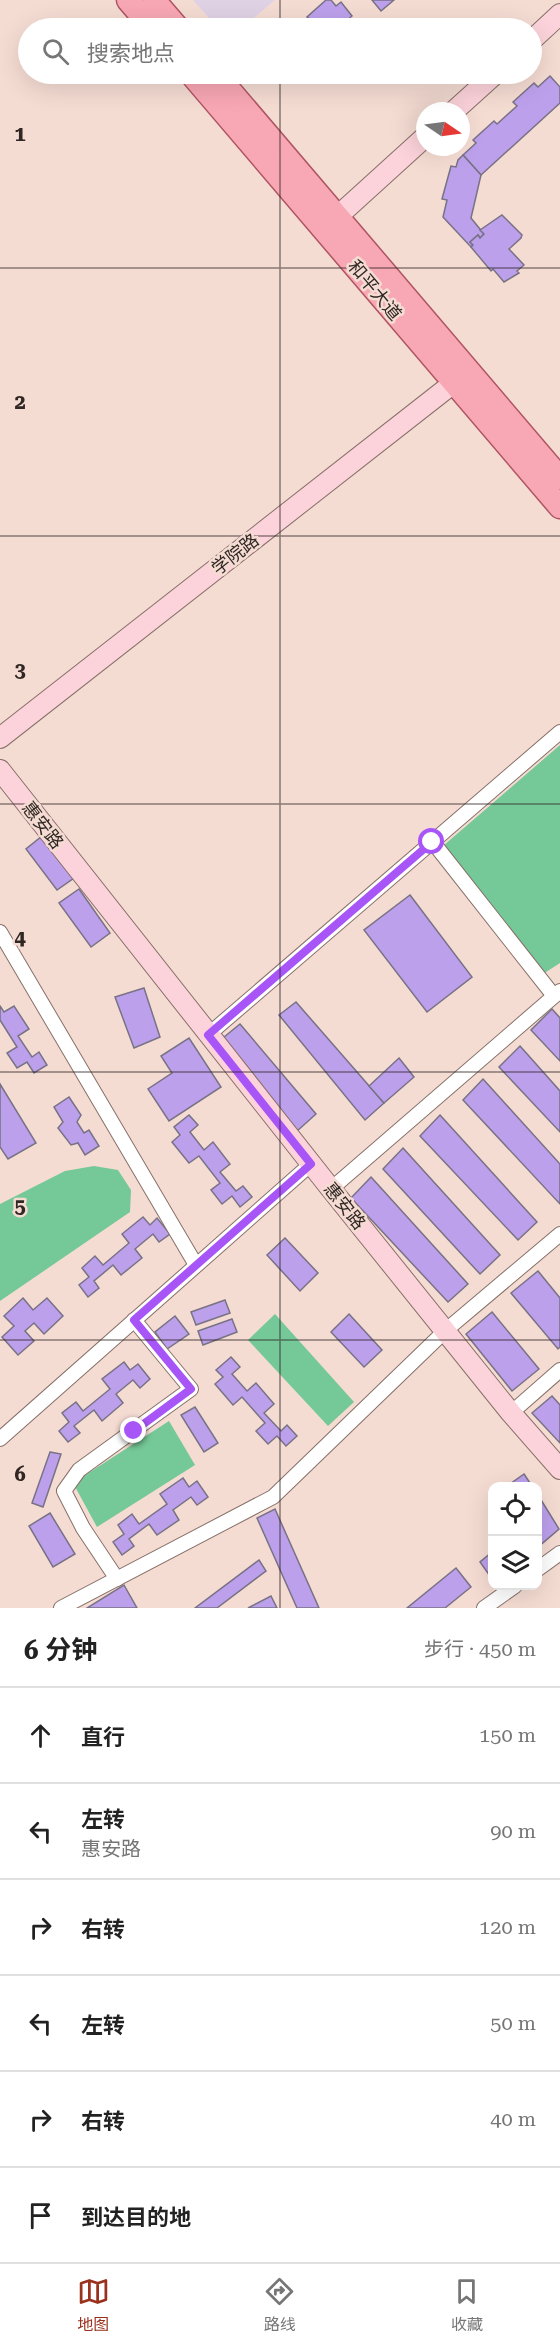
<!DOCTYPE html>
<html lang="zh">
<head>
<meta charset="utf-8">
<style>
	:root { --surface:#fff; --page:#f2f2f2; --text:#222; --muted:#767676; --line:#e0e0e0; --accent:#9a311d }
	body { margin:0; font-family:"Roboto Serif","Noto Sans SC",serif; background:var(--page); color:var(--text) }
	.controls { position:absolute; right:18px; bottom:18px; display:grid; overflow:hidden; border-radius:12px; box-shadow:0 6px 24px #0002 }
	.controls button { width:54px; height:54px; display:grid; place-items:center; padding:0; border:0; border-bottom:2px solid var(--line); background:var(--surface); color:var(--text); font:30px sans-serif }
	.compass { position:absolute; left:416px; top:102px; width:54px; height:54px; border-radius:50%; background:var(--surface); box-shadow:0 6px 24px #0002; rotate:103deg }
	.stop { position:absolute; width:18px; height:18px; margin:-14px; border:4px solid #a855f7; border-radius:50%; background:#fff }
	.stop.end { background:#a855f7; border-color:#fff; box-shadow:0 2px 6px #0008 }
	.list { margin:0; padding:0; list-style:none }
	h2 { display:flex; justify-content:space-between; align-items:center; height:78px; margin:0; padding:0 24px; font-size:26px }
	h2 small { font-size:20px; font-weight:400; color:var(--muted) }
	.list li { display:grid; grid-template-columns:39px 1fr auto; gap:18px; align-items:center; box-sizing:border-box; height:96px; padding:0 24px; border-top:2px solid var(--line) }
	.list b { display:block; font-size:22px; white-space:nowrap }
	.list p { margin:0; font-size:20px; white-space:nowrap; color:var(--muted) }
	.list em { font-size:20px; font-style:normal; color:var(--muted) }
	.icon { flex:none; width:33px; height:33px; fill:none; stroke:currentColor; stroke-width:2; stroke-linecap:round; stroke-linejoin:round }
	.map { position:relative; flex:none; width:560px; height:1608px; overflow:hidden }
	.search { position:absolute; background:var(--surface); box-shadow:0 6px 24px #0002; left:18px; right:18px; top:18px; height:66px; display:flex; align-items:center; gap:15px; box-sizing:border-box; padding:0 21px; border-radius:33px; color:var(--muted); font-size:22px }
	.sheet { height:654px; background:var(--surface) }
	nav { display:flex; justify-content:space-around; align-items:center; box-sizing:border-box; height:84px; border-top:2px solid var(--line); background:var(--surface); font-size:16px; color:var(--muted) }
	nav a { display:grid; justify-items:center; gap:3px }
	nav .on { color:var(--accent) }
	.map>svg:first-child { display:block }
	.education { fill:#e0d2e5 }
	.green { fill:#75c897 }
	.building { fill:#bda0ec; stroke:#787285; stroke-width:1.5 }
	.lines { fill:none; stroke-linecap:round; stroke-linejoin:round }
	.street-casing { stroke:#867068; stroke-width:16 }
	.secondary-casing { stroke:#867068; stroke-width:22 }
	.primary-casing { stroke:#af5461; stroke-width:25 }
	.street { stroke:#fff; stroke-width:14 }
	.secondary { stroke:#fcd3da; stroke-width:20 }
	.primary { stroke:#f8a7b4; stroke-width:22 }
	.route { stroke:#a855f7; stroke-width:8 }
	.grid { fill:none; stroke:#302724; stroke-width:1.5; stroke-opacity:0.55 }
	.labels { text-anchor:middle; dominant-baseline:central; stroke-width:5; stroke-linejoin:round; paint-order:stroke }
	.street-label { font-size:18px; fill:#302724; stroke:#f5dcd3 }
	.grid-label { font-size:20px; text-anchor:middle; font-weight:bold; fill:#302724; stroke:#f5dcd3; stroke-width:5; stroke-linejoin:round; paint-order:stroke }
</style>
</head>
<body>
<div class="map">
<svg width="560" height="1608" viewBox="0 0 560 1608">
	<rect width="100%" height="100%" fill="#f5dcd3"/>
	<path class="education" d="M 193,0 L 275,0 L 242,28 L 218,28 Z"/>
	<g class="green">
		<path d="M 560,745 L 560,963 L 543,974 L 443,846 Z"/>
		<path d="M 94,1166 L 118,1170 L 131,1190 L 130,1212 L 0,1301 L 0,1204 L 65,1171 Z"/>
		<path d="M 275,1314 L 354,1402 L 328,1426 L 248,1340 Z"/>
		<path d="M 169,1421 L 195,1465 L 97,1527 L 73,1483 Z"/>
	</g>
	<g class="building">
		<path d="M 326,0 L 331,0 L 336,6 L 341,2 L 352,16 L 344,23 L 346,25 L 341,28 L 299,28 L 310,19 L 307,17 Z"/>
		<path d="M 372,0 L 394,0 L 381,11 Z"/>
		<path d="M 550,76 L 560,87 L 560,103 L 481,175 L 463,155 L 476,143 L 473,140 L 494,121 L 497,124 L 517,106 L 513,102 L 534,83 L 538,87 Z"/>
		<path d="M 463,155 L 481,175 L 471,218 L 484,234 L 480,238 L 478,235 L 470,242 L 473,245 L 471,247 L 443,217 L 447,200 L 442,199 L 451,166 L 456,167 L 458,160 Z"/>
		<path d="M 502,215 L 522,235 L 521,238 L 509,249 L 524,265 L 517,271 L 519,273 L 504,282 L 493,269 L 491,271 L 471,247 L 473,245 L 470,242 L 478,235 L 480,238 L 484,234 L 480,230 Z"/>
		<path d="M 42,836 L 74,878 L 57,890 L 26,849 Z"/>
		<path d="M 79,889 L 110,933 L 91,947 L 59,903 Z"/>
		<path d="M 410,895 L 472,977 L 427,1012 L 364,930 Z"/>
		<path d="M 144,988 L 160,1037 L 134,1048 L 115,997 Z"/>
		<path d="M 296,1002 L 384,1103 L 365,1120 L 279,1015 Z"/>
		<path d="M 0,1006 L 4,1012 L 14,1006 L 29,1029 L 18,1036 L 32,1057 L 39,1052 L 47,1065 L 34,1073 L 27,1062 L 17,1068 L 7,1053 L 17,1047 L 0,1020 Z"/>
		<path d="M 552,1009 L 560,1018 L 560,1061 L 531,1030 Z"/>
		<path d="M 240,1024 L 316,1114 L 296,1132 L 218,1042 Z"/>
		<path d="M 189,1038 L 221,1087 L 169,1121 L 148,1089 L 172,1073 L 161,1056 Z"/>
		<path d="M 520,1046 L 560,1091 L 560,1132 L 499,1067 Z"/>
		<path d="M 399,1058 L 414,1077 L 384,1103 L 369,1086 Z"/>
		<path d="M 483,1079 L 560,1164 L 560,1204 L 463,1100 Z"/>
		<path d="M 0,1084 L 36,1143 L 8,1159 L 0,1147 Z"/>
		<path d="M 69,1097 L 81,1115 L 77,1122 L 84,1133 L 89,1130 L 99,1146 L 85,1155 L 78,1143 L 71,1145 L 58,1128 L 63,1122 L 54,1107 Z"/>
		<path d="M 189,1115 L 198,1125 L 190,1132 L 204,1150 L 213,1142 L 230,1164 L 220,1172 L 236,1191 L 243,1186 L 252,1197 L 240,1207 L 232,1196 L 222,1204 L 211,1190 L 220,1183 L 199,1156 L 189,1163 L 172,1142 L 180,1135 L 174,1127 Z"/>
		<path d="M 440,1115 L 537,1222 L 518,1240 L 420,1136 Z"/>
		<path d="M 403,1148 L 500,1255 L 480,1274 L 383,1169 Z"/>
		<path d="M 371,1177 L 468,1284 L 448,1302 L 351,1198 Z"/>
		<path d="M 143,1217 L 150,1225 L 157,1218 L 170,1234 L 159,1242 L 153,1234 L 135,1249 L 142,1258 L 121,1275 L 113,1265 L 94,1281 L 99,1288 L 88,1297 L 79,1285 L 89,1277 L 82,1268 L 95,1256 L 103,1265 L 129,1243 L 122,1234 Z"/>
		<path d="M 285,1238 L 318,1273 L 300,1291 L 267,1255 Z"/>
		<path d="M 538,1271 L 560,1298 L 560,1347 L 558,1349 L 511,1293 Z"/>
		<path d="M 23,1298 L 33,1310 L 47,1298 L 63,1316 L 44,1334 L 34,1323 L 25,1331 L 34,1341 L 18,1355 L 2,1337 L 14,1326 L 4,1316 Z"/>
		<path d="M 225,1300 L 230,1313 L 196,1325 L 191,1312 Z"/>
		<path d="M 492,1312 L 539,1369 L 512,1391 L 466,1334 Z"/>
		<path d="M 349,1314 L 382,1350 L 364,1367 L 331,1332 Z"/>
		<path d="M 175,1316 L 189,1334 L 167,1349 L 155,1332 Z"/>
		<path d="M 232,1319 L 237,1332 L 203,1345 L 198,1331 Z"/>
		<path d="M 231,1357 L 240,1367 L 232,1374 L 247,1391 L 256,1383 L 274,1404 L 264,1413 L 281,1431 L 287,1425 L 297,1436 L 286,1446 L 277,1436 L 268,1444 L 256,1431 L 265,1423 L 242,1397 L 233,1405 L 215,1384 L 223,1377 L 216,1370 Z"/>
		<path d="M 124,1362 L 130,1370 L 138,1364 L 150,1379 L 140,1388 L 133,1380 L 116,1394 L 123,1403 L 102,1421 L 94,1410 L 74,1426 L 80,1433 L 68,1442 L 59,1431 L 69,1422 L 62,1413 L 76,1402 L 83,1411 L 110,1389 L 102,1379 Z"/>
		<path d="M 552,1396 L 560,1405 L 560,1443 L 532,1413 Z"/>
		<path d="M 195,1407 L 218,1443 L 204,1452 L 181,1415 Z"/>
		<path d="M 50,1452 L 61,1454 L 43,1507 L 32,1503 Z"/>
		<path d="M 524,1474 L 532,1486 L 507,1486 Z"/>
		<path d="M 183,1478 L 189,1487 L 197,1481 L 208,1497 L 197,1505 L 191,1497 L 173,1510 L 179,1520 L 157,1535 L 149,1524 L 129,1539 L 134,1546 L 122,1555 L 113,1542 L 124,1534 L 118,1525 L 132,1514 L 139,1524 L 167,1504 L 160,1494 Z"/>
		<path d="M 538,1495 L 559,1529 L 538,1547 Z"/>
		<path d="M 275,1509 L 319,1608 L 297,1608 L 257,1518 Z"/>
		<path d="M 50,1513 L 75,1554 L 53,1567 L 29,1526 Z"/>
		<path d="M 492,1552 L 492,1579 L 480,1562 Z"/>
		<path d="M 259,1560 L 266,1571 L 217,1608 L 195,1608 Z"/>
		<path d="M 456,1568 L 471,1587 L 445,1608 L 407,1608 Z"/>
		<path d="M 124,1585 L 137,1608 L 87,1608 Z"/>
		<path d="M 271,1596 L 277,1608 L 248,1608 Z"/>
	</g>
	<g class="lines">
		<g class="street-casing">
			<g id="street">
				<path d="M 432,841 L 554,996"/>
				<path d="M 0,932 L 196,1265"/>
				<path d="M 208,1035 L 560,732"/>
				<path d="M 331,1189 L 560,991"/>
				<path d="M 511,1413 L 560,1370"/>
				<path d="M 0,1439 L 311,1164"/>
				<path d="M 538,1569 L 560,1553"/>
				<path d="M 117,1579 L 83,1528 L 64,1491 L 79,1470 L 191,1389 L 134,1320"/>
				<path d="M 61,1608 L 273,1497 L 445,1331 L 560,1234"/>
				<path d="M 484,1608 L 515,1586"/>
			</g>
		</g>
		<g class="secondary-casing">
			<g id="secondary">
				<path d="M 532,40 L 560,14"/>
				<path d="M 454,111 L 495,74"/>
				<path d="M 338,216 L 425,137"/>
				<path d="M 0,738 L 465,374"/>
				<path d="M 0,770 L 331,1189 L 511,1413 L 560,1469"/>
			</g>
		</g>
		<g class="primary-casing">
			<g id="primary">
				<path d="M 128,0 L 152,28"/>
				<path d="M 154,0 L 178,28"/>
				<path d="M 191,74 L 560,507"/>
				<path d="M 216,74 L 560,478"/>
			</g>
		</g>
		<use href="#street" class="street"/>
		<use href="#secondary" class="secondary"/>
		<use href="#primary" class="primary"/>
	</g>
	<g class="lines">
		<path class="route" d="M 134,1431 L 191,1389 L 134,1320 L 311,1164 L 208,1035 L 432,842"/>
	</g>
	<path class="grid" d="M 280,0 L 280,28M 280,74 L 280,1608M 0,268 L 560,268M 0,536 L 560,536M 0,804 L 560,804M 0,1072 L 560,1072M 0,1340 L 560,1340"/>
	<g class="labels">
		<g class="street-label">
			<text transform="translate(375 290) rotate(50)">和平大道</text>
			<text transform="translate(235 554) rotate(-38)">学院路</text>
			<text transform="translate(43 825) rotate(52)">惠安路</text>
			<text transform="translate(345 1206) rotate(51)">惠安路</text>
		</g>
	</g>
	<g class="grid-label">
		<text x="20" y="141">1</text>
		<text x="20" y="409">2</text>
		<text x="20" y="677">3</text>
		<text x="20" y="945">4</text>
		<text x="20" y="1213">5</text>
		<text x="20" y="1481">6</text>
	</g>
</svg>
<div class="controls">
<button><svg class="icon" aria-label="locate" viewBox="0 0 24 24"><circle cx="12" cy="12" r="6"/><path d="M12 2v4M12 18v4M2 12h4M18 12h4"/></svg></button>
<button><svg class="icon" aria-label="layers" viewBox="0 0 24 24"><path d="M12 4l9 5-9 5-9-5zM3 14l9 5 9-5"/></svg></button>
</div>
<svg class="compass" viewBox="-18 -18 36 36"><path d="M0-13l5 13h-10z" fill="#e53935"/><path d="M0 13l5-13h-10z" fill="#767676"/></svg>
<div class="stop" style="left:432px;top:842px"></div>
<div class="stop end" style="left:134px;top:1431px"></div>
<div class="search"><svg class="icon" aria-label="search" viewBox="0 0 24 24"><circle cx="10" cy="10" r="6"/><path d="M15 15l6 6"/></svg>搜索地点</div>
</div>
<section class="sheet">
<h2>6 分钟<small>步行 · 450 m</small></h2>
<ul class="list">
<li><svg class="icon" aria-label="ahead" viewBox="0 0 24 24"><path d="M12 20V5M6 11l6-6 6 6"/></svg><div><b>直行</b></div><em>150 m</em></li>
<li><svg class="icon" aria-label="left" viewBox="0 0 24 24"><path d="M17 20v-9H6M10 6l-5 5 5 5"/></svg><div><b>左转</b><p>惠安路</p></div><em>90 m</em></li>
<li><svg class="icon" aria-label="right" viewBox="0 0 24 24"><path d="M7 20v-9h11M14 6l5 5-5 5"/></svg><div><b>右转</b></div><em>120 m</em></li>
<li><svg class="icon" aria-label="left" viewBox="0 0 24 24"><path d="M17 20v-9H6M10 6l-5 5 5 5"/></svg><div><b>左转</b></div><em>50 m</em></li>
<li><svg class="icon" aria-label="right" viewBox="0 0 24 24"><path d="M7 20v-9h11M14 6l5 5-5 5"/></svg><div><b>右转</b></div><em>40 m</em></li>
<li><svg class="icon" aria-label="arrive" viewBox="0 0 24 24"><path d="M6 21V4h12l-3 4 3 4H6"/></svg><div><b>到达目的地</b></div></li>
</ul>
</section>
<nav>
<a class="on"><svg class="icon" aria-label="map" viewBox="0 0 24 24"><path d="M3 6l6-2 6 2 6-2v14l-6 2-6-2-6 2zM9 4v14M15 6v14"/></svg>地图</a>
<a><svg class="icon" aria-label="directions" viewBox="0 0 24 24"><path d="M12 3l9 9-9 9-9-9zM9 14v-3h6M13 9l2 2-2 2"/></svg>路线</a>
<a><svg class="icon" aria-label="saved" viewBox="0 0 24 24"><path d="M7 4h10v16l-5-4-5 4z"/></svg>收藏</a>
</nav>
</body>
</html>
